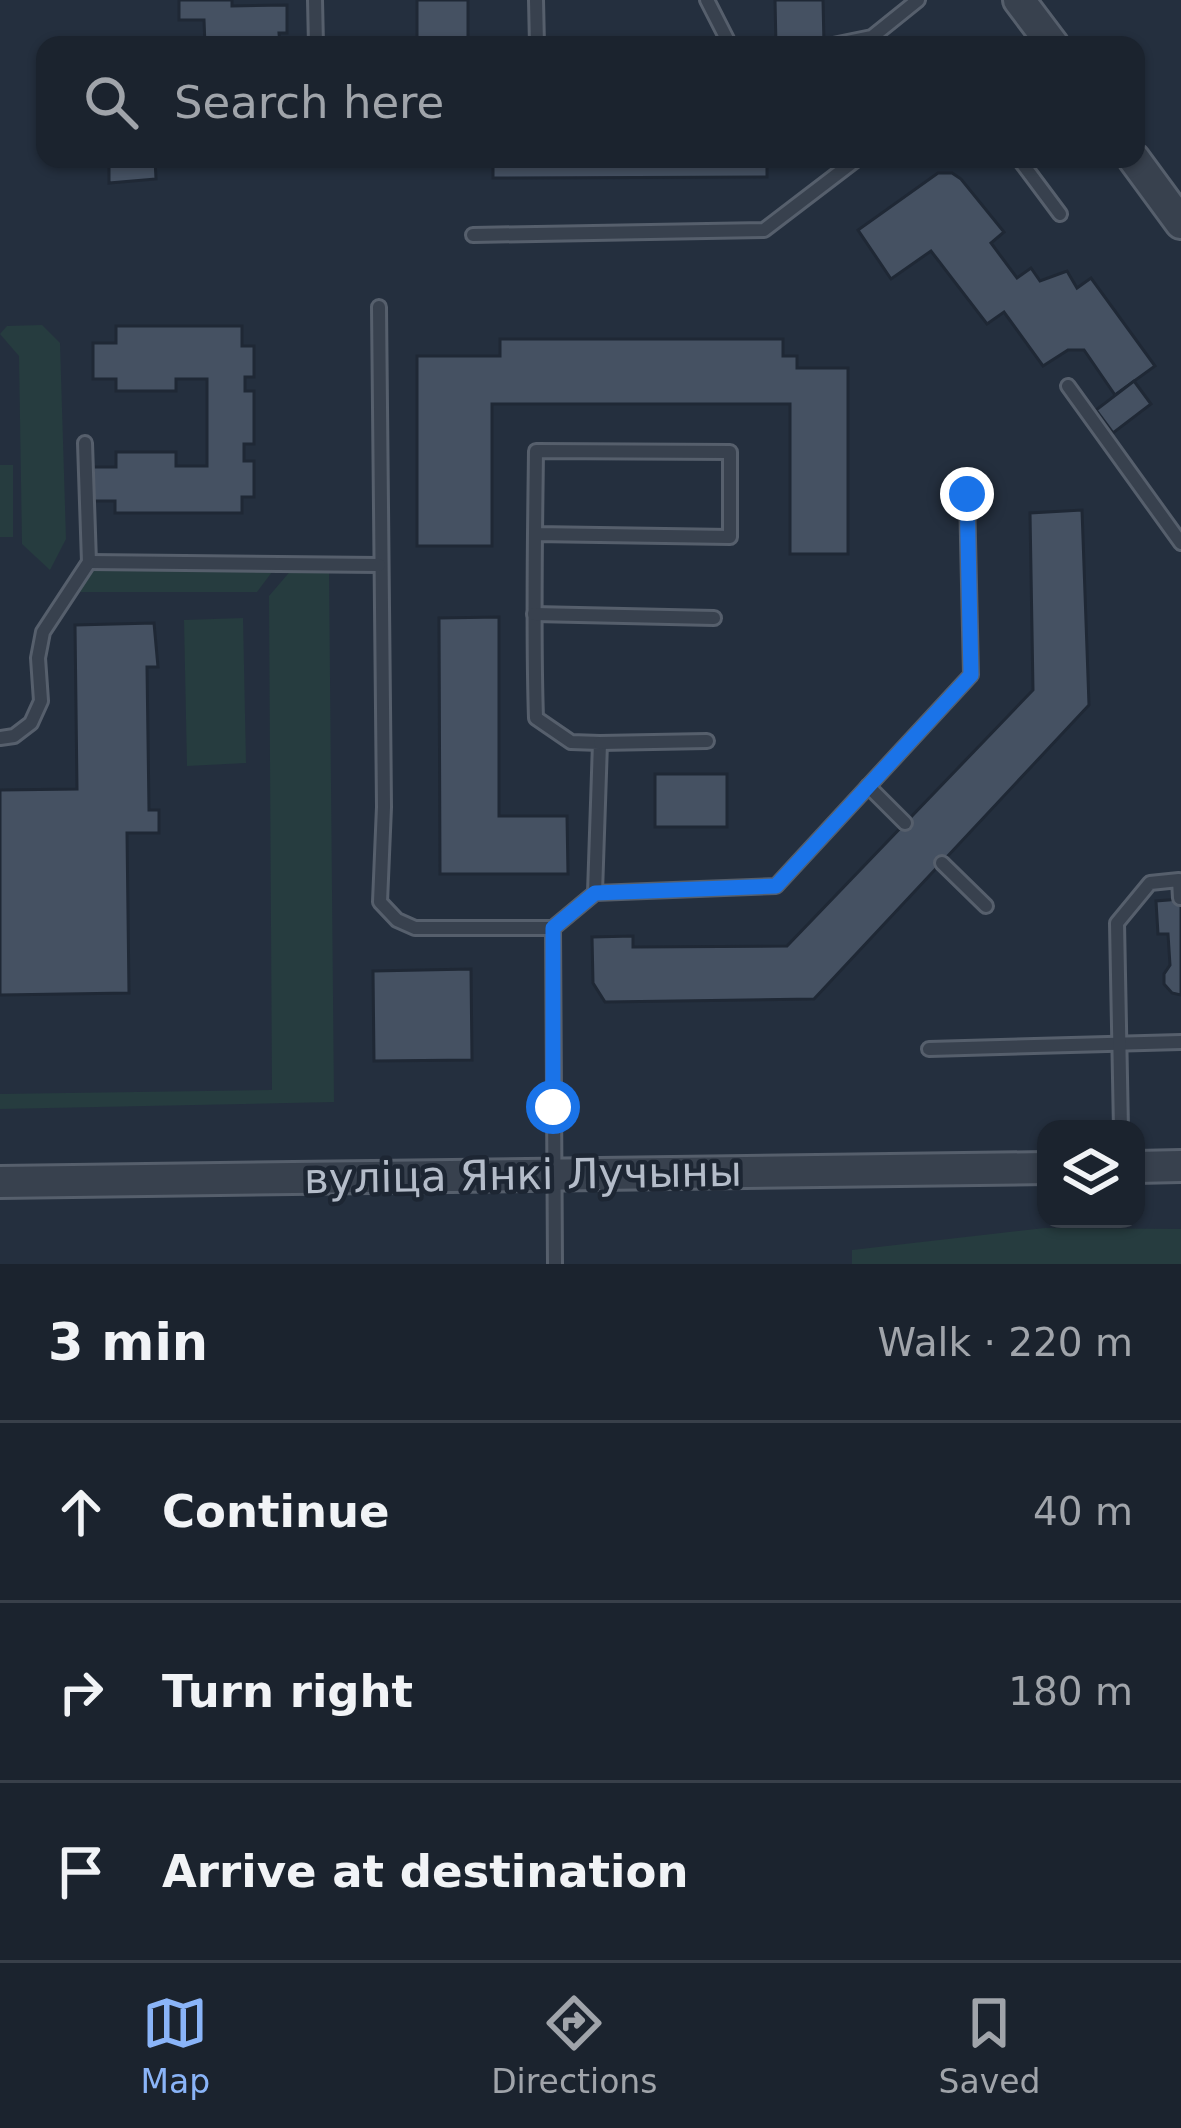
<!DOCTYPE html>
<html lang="en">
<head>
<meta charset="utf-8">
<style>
	:root { --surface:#1b232e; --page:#242b36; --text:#f1f3f6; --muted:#a0a4aa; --line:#39404a; --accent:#8ab4f8 }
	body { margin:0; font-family:"DejaVu Sans",sans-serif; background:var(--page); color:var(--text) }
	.controls { position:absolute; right:36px; bottom:36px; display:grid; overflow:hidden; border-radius:24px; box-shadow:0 3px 9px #0004 }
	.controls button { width:108px; height:108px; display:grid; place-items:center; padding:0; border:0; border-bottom:3px solid var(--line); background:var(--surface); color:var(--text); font:60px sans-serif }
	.stop { position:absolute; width:36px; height:36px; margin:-27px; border:9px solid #1a73e8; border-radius:50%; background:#fff }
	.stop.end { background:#1a73e8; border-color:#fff; box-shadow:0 3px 12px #0008 }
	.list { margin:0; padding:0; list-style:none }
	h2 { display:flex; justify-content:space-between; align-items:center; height:156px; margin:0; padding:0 48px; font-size:51px }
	h2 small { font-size:39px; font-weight:400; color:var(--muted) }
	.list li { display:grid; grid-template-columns:78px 1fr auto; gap:36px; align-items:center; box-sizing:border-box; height:180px; padding:0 48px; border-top:3px solid var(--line) }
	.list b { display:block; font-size:45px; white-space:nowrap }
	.list em { font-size:39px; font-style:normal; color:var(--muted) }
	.icon { flex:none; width:66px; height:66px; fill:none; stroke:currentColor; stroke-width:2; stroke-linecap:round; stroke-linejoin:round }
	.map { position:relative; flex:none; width:1181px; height:1264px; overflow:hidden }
	.search { position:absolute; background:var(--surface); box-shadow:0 3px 9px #0004; left:36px; right:36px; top:36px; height:132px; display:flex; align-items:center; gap:30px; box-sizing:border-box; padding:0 42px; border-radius:24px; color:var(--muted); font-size:45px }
	.sheet { height:696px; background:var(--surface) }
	nav { display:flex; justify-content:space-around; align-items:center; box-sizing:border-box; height:168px; border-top:3px solid var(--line); background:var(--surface); font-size:33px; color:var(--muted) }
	nav a { display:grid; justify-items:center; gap:6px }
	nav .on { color:var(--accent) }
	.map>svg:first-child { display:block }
	.green { fill:#263c3f }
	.building { fill:#455162; stroke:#1f2835; stroke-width:3 }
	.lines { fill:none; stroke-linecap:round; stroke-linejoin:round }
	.service-casing { stroke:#565f6c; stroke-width:18 }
	.tertiary-casing { stroke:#565f6c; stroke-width:36 }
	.service { stroke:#38414e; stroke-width:12 }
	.tertiary { stroke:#38414e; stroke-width:30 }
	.route { stroke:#1a73e8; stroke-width:15 }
	.labels { text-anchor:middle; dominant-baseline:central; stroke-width:9; stroke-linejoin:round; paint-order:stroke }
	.street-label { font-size:42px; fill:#b4bcc9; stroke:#1d2633 }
</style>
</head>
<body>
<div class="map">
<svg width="1181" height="1264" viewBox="0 0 1181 1264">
	<rect width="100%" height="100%" fill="#242f3e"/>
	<g class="green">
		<path d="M 42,325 L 60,343 L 66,539 L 50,570 L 22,544 L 19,356 L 0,334 L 7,326 Z"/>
		<rect x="0" y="465" width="13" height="72"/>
		<path d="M 92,568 L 275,568 L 257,592 L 80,592 Z"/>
		<path d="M 293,568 L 329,571 L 334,1102 L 0,1109 L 0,1094 L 272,1090 L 269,596 Z"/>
		<path d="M 243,618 L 246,763 L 187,766 L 184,620 Z"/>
		<path d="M 1045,1228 L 1181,1229 L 1181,1264 L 852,1264 L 852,1250 Z"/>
	</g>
	<g class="building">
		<path d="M 179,0 L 232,0 L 232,6 L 287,5 L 287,33 L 279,33 L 280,45 L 205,45 L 204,20 L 179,20 Z"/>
		<rect x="417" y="0" width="51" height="45"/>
		<path d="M 775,0 L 823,0 L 824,45 L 776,45 Z"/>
		<path d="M 109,159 L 155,159 L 156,179 L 109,183 Z"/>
		<path d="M 493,159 L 767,159 L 767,177 L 493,178 Z"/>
		<path d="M 938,173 L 952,173 L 961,179 L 1004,232 L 991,243 L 1017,278 L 1031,268 L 1040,281 L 1067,271 L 1077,288 L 1091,278 L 1155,366 L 1115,395 L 1084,350 L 1068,350 L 1043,366 L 1004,312 L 987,324 L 931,251 L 891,279 L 858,230 Z"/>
		<path d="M 116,326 L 242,326 L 242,346 L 254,346 L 254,377 L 245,377 L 245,391 L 254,391 L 254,444 L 244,444 L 244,461 L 254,461 L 254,497 L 242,497 L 242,513 L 115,513 L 115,501 L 93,501 L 93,467 L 116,467 L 116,452 L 176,452 L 176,466 L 207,466 L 207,379 L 176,379 L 176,391 L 116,391 L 116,379 L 93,379 L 93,343 L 116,343 Z"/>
		<path d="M 500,339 L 783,339 L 783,356 L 797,356 L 797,368 L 848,368 L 848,554 L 790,554 L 790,404 L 492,404 L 492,546 L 417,546 L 417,356 L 500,356 Z"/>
		<path d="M 1134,381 L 1151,404 L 1113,433 L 1096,410 Z"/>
		<path d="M 1082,510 L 1089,705 L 814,999 L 605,1002 L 593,983 L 592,937 L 633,936 L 633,947 L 787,946 L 1033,690 L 1030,513 Z"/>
		<path d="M 499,617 L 499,816 L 567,816 L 568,874 L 440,874 L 439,618 Z"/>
		<path d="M 154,623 L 158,667 L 147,667 L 149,810 L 159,810 L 159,833 L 127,833 L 129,993 L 0,995 L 0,790 L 77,789 L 75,625 Z"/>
		<rect x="655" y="774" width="72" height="53"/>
		<path d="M 1181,899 L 1181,995 L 1172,993 L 1164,984 L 1164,974 L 1170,965 L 1168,934 L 1158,934 L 1156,901 Z"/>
		<path d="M 471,969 L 472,1060 L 374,1061 L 373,971 Z"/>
	</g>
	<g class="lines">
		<g class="service-casing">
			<g id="service">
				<path d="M 315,0 L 316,45"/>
				<path d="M 536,0 L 537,45"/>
				<path d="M 707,0 L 730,45"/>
				<path d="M 833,45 L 872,37 L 918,0"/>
				<path d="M 1019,159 L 1060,214"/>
				<path d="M 473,235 L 764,230 L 857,159"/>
				<path d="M 379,307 L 384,807 L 380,902 L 397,920 L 415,928 L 553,928 L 555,1264"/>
				<path d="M 1068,386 L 1181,543"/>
				<path d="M 535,534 L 730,537 L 730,452 L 536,451 C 535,540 533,629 536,718 L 571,742 L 600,743 L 595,893"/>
				<path d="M 89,562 L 379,565"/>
				<path d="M 534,614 L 714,618"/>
				<path d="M 0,738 L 14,736 L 31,723 L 41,701 L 38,658 L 43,632 L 89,562 L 85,443"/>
				<path d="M 600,743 L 707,741"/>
				<path d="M 868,786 L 905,823"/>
				<path d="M 942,863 L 986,906"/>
				<path d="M 553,928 L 595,893 L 776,886 L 971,675 L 967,494"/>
				<path d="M 929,1049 L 1181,1042"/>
				<path d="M 1121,1129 L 1117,923 L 1150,883 L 1179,880 L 1180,898"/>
			</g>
		</g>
		<g class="tertiary-casing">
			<g id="tertiary">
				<path d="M 1019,0 L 1053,45"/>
				<path d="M 1134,159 L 1181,223"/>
				<path d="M 1136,1167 L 1181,1166"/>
				<path d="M 0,1182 L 1046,1168"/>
			</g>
		</g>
		<use href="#service" class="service"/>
		<use href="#tertiary" class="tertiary"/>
	</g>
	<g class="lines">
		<path class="route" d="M 553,1107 L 553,928 L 595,893 L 776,886 L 971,675 L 967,494"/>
	</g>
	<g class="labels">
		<g class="street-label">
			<text transform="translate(523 1175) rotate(-1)">вуліца Янкі Лучыны</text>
		</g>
	</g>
</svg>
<div class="controls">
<button><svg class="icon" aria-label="layers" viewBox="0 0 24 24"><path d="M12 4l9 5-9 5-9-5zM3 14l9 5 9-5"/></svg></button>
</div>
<div class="stop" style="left:553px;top:1107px"></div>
<div class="stop end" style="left:967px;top:494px"></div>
<div class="search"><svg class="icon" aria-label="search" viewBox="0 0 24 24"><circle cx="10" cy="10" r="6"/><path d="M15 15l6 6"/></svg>Search here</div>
</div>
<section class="sheet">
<h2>3 min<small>Walk · 220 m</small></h2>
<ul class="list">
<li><svg class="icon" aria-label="ahead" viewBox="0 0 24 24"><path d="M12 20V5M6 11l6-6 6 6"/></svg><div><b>Continue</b></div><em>40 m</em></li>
<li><svg class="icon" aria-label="right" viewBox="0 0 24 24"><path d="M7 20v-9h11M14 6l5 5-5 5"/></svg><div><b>Turn right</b></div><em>180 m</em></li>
<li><svg class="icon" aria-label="arrive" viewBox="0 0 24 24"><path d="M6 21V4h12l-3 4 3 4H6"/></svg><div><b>Arrive at destination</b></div></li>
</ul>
</section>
<nav>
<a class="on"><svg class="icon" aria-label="map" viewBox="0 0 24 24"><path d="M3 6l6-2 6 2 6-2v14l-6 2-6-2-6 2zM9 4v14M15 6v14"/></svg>Map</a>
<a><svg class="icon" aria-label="directions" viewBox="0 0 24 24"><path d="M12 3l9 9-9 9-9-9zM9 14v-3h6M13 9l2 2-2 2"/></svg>Directions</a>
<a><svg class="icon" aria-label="saved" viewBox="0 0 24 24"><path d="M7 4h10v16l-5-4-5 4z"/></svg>Saved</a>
</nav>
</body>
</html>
